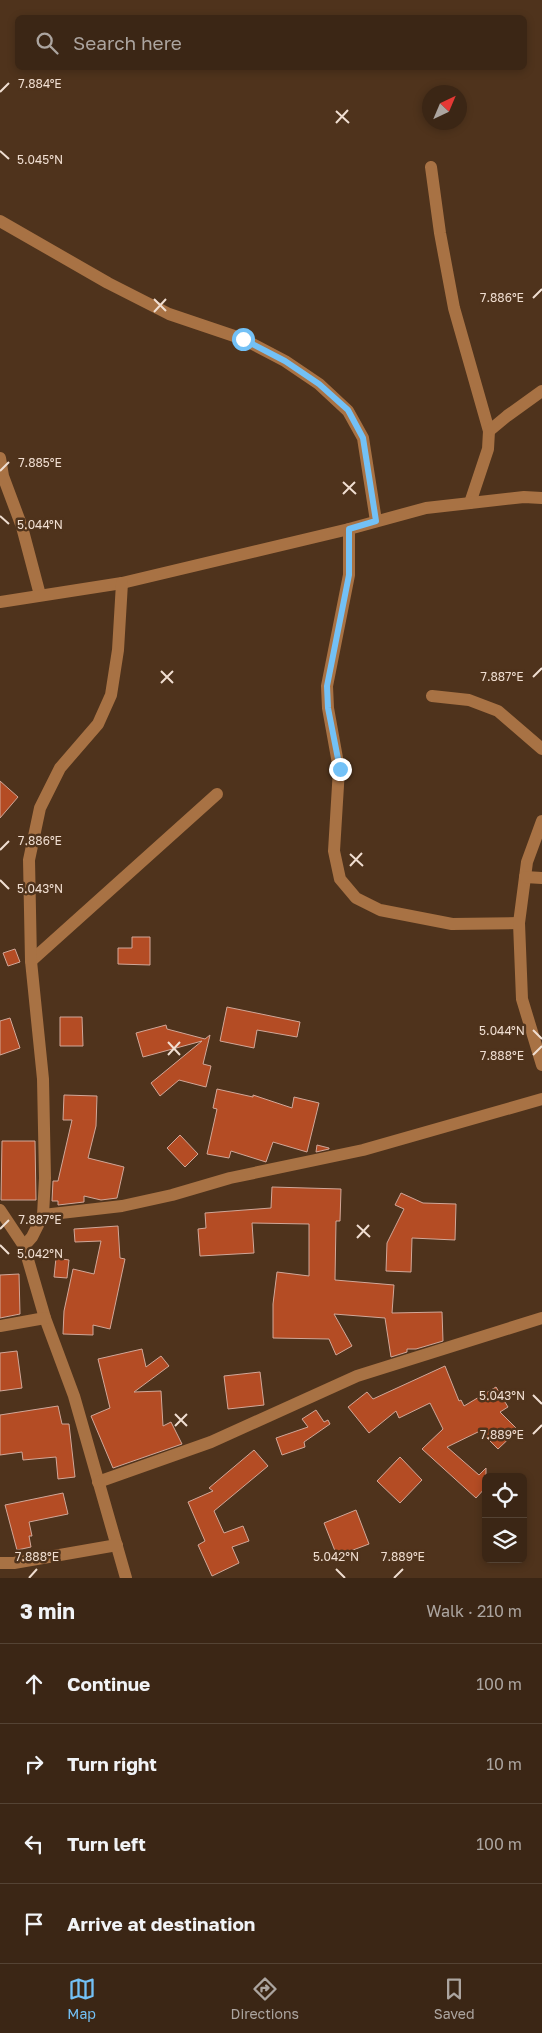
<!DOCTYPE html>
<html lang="en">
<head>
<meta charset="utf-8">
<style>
	:root { --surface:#3b2615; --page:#463222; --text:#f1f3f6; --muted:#aca5a0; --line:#544334; --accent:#73c1f6 }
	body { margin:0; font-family:"Golos Text",sans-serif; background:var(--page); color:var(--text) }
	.controls { position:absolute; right:15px; bottom:15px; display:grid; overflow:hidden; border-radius:8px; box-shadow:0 2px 8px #0003 }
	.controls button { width:45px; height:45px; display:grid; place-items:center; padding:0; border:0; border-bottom:1px solid var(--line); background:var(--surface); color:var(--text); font:25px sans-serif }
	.compass { position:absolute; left:422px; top:85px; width:45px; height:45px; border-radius:50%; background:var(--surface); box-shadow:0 2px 8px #0003; rotate:44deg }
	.stop { position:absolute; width:15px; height:15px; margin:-11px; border:4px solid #73c1f6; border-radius:50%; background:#fff }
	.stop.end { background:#73c1f6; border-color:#fff; box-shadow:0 1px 5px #0008 }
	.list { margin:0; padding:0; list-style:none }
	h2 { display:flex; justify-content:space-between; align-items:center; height:65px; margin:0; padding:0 20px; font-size:21px }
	h2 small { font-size:16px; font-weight:400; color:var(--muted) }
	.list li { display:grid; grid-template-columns:32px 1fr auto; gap:15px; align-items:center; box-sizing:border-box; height:80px; padding:0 20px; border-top:1px solid var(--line) }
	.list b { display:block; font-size:19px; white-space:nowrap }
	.list em { font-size:16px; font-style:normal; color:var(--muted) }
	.icon { flex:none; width:28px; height:28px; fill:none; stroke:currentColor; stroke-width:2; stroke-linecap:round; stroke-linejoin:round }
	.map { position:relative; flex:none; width:542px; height:1578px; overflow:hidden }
	.search { position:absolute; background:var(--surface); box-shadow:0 2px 8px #0003; left:15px; right:15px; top:15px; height:55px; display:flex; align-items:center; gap:12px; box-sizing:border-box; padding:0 18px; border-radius:8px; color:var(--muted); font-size:19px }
	.sheet { height:385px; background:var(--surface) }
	nav { display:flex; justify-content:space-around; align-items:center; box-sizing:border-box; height:70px; border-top:1px solid var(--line); background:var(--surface); font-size:14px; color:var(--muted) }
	nav a { display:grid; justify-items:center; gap:2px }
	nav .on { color:var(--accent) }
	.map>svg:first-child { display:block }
	.building { fill:#b44c24; stroke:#d1a798 }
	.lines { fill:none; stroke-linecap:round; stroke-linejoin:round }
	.minor { stroke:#a87244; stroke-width:12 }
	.route { stroke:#73c1f6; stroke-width:6 }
	.ticks { fill:none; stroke:#f0ded1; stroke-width:2 }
	.ticks-label { font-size:12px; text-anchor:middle; fill:#f0ded1; stroke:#4f331c; stroke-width:5; stroke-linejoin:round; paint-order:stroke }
</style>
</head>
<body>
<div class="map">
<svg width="542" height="1578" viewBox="0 0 542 1578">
	<rect width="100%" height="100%" fill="#4f331c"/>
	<g class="building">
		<path d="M 0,781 L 18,797 L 0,818 Z"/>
		<path d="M 132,937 L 150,937 L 150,965 L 118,964 L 118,948 L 132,948 Z"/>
		<path d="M 15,949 L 20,962 L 8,966 L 3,953 Z"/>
		<path d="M 227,1007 L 300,1022 L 297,1037 L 257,1030 L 254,1048 L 220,1041 Z"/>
		<path d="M 60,1017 L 82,1017 L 83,1046 L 60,1046 Z"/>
		<path d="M 10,1018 L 20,1048 L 0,1055 L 0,1021 Z"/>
		<path d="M 166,1025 L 167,1029 L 205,1039 L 210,1035 L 203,1064 L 211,1066 L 206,1087 L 179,1080 L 160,1096 L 151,1083 L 202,1041 L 143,1057 L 136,1033 Z"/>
		<path d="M 217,1089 L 253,1097 L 253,1095 L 292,1108 L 294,1097 L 319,1103 L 307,1152 L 273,1142 L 266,1162 L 231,1151 L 229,1158 L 207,1154 L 217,1109 L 213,1108 Z"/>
		<path d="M 64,1095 L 97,1096 L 96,1126 L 88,1158 L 124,1167 L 117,1198 L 101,1200 L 84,1196 L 84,1202 L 58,1205 L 58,1201 L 52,1201 L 53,1181 L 58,1181 L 72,1120 L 63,1120 Z"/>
		<path d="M 180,1135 L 198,1154 L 185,1167 L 167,1148 Z"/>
		<path d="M 2,1141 L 35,1141 L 36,1200 L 1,1200 Z"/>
		<path d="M 317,1145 L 329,1148 L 329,1149 L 316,1152 Z"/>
		<path d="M 272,1187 L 341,1189 L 340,1221 L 336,1221 L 335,1280 L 394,1285 L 392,1313 L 442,1312 L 443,1341 L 416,1349 L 407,1349 L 407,1352 L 391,1357 L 385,1318 L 334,1314 L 352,1346 L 336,1355 L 329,1339 L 273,1338 L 273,1304 L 277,1272 L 309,1276 L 309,1224 L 252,1223 L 254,1253 L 200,1256 L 198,1229 L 206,1228 L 205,1213 L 271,1208 Z"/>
		<path d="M 401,1193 L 423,1203 L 456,1204 L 455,1240 L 412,1238 L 411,1272 L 386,1271 L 387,1243 L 404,1209 L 395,1205 Z"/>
		<path d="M 118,1226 L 120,1258 L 125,1259 L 110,1329 L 93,1325 L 93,1335 L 63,1334 L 64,1311 L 73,1269 L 94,1274 L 101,1241 L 75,1242 L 74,1229 Z"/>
		<path d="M 56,1258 L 69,1260 L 67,1278 L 54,1277 Z"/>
		<path d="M 19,1274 L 20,1314 L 0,1318 L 0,1275 Z"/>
		<path d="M 142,1349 L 146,1367 L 161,1356 L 169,1366 L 134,1392 L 161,1391 L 163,1426 L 171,1422 L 182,1444 L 113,1468 L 91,1416 L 110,1408 L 98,1359 Z"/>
		<path d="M 17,1351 L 22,1388 L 0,1391 L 0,1353 Z"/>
		<path d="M 445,1366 L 459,1401 L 461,1400 L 464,1406 L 496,1387 L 508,1407 L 500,1412 L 518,1430 L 498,1449 L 480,1431 L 447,1447 L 479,1475 L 486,1468 L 486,1487 L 476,1498 L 422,1449 L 443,1429 L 430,1403 L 399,1418 L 396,1411 L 369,1433 L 348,1407 L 367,1392 L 373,1399 Z"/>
		<path d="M 260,1372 L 264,1405 L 228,1409 L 224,1376 Z"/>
		<path d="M 58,1406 L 62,1424 L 69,1424 L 75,1477 L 58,1479 L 56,1457 L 23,1460 L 22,1452 L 0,1455 L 0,1415 Z"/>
		<path d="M 316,1410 L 324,1422 L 328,1420 L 330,1424 L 304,1442 L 305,1447 L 282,1455 L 276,1438 L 308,1427 L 302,1419 Z"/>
		<path d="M 254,1450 L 268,1466 L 214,1511 L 224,1533 L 243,1526 L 249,1541 L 232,1547 L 239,1563 L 212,1576 L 198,1545 L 205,1541 L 188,1502 L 213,1491 L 209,1488 Z"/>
		<path d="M 400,1457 L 422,1480 L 400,1503 L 377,1481 Z"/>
		<path d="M 63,1493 L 68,1514 L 29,1522 L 32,1536 L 29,1536 L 31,1547 L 17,1550 L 5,1505 Z"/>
		<path d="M 356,1510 L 369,1544 L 337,1556 L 324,1523 Z"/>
	</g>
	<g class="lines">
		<g class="minor">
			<path d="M 431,167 L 440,233 L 454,308 L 489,431 L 488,449 L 470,503"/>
			<path d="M 0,221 L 108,283 L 169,314 L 243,339 L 285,361 L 319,384 L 348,411 L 363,438 L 376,521"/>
			<path d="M 489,431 L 507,416 L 542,391"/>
			<path d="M 0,458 L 3,476 L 22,527 L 40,595"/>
			<path d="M 349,529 L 349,575 L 327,686 L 328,708 L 339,769 L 334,851 L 340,879 L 356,898 L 380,910 L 452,924 L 519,923"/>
			<path d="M 0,602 L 122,583 L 349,529 L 426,508 L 524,497 L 542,498"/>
			<path d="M 432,696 L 469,700 L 498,711 L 542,749"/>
			<path d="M 542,821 L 527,862 L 519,923 L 522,999 L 542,1065"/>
			<path d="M 525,877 L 542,878"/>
			<path d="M 31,961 L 217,794"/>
			<path d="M 0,1210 L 24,1246 L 45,1318 L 74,1396 L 126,1578"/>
			<path d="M 43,1215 L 122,1206 L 172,1195 L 230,1178 L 363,1150 L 542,1099"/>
			<path d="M 24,1246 L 32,1237 L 43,1215 L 45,1178 L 43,1079 L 31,961 L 29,860 L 40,808 L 60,768 L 98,724 L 111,695 L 118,650 L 122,583"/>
			<path d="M 0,1326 L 45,1318"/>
			<path d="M 98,1482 L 211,1442 L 357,1376 L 542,1318"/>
			<path d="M 0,1563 L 14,1563 L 117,1545"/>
		</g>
	</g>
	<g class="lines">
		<path class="route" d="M 243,339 L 285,361 L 319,384 L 348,410 L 363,438 L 376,521 L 349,529 L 349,575 L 327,686 L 328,708 L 340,769"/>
	</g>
	<path class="ticks" d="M 0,92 L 9,83M 336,111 L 349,123M 336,123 L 348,110M 0,151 L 9,159M 533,298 L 542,289M 154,299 L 166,311M 154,312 L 166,299M 0,471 L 9,462M 343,482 L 356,494M 343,494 L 355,482M 0,516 L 9,524M 161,671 L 173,683M 533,677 L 542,668M 161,683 L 173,671M 0,850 L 9,841M 350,854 L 363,866M 350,866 L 362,853M 0,880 L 9,889M 533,1030 L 542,1039M 168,1042 L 180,1055M 168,1055 L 180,1042M 533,1055 L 542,1046M 357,1225 L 370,1237M 0,1229 L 9,1220M 357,1238 L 369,1225M 0,1245 L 9,1254M 533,1395 L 542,1404M 175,1414 L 187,1426M 175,1426 L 187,1414M 533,1434 L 542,1425M 336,1569 L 345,1578M 29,1578 L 37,1569M 394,1578 L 403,1569"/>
	<g class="ticks-label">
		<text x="40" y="88">7.884°E</text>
		<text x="40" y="164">5.045°N</text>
		<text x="502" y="302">7.886°E</text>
		<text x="40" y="467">7.885°E</text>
		<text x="40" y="529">5.044°N</text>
		<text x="502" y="681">7.887°E</text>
		<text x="40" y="845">7.886°E</text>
		<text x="40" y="893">5.043°N</text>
		<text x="502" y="1035">5.044°N</text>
		<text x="502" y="1060">7.888°E</text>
		<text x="40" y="1224">7.887°E</text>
		<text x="40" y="1258">5.042°N</text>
		<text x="502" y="1400">5.043°N</text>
		<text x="502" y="1439">7.889°E</text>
		<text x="37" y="1561">7.888°E</text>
		<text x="403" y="1561">7.889°E</text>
		<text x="336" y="1561">5.042°N</text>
	</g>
</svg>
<div class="controls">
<button><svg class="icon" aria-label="locate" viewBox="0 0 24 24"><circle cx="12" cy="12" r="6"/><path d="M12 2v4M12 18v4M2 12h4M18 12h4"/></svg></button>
<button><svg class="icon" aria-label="layers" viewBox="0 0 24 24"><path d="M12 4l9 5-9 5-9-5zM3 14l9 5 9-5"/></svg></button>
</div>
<svg class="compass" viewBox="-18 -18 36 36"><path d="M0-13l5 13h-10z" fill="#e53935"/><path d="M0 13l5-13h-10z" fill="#aca5a0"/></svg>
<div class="stop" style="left:243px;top:339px"></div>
<div class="stop end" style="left:340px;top:769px"></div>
<div class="search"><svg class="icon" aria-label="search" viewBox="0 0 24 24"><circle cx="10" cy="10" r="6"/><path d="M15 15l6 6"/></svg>Search here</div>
</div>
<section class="sheet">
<h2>3 min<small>Walk · 210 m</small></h2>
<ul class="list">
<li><svg class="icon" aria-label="ahead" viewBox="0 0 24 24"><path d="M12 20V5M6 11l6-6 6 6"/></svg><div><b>Continue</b></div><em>100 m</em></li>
<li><svg class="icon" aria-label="right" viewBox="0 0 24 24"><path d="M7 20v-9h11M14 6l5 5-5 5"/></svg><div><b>Turn right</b></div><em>10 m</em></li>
<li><svg class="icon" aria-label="left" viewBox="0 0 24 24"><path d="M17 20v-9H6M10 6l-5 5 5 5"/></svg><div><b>Turn left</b></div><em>100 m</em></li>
<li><svg class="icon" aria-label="arrive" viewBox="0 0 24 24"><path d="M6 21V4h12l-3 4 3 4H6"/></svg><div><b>Arrive at destination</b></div></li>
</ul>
</section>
<nav>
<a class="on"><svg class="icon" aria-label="map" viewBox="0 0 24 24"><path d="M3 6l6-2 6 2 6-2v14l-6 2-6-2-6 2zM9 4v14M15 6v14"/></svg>Map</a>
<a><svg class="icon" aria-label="directions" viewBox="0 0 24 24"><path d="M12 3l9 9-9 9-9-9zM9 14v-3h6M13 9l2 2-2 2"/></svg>Directions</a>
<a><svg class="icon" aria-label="saved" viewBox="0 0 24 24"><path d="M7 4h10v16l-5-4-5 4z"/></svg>Saved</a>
</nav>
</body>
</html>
